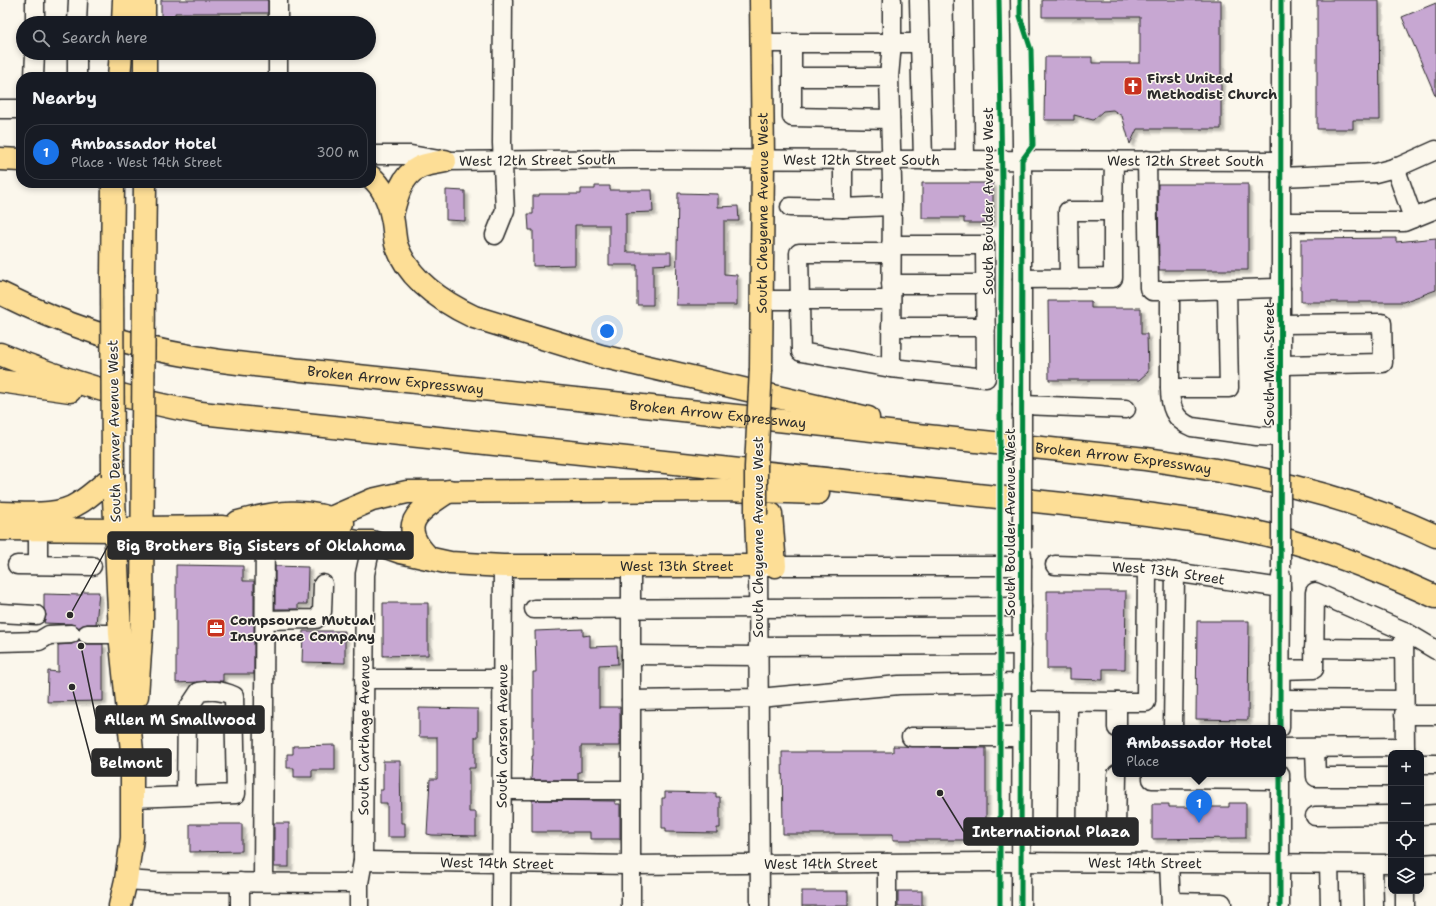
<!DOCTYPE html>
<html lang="en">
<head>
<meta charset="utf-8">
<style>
	:root { --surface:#171b24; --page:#20242c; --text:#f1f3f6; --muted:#9ea1a6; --line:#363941; --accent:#1a73e8 }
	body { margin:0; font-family:"Shantell Sans",sans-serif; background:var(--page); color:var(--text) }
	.controls { position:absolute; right:12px; bottom:12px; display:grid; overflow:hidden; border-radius:8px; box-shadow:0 2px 6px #0003 }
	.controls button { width:36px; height:36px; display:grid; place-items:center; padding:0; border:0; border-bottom:1px solid var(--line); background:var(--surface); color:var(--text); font:20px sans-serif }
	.you { position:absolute; left:607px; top:331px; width:14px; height:14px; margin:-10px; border:3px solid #fff; border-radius:50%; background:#1a73e8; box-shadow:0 0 0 6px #1a73e833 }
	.badge { display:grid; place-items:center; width:26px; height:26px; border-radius:50%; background:var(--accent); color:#fff; font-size:13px; font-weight:700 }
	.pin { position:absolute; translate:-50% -33px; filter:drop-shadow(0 1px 2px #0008) }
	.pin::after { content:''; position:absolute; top:21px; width:14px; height:12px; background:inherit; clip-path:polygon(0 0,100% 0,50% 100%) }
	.popup { position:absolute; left:1112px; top:725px; width:174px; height:52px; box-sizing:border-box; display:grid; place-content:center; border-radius:8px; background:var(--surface); filter:drop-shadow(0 1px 3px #0005); font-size:13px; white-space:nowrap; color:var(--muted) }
	.popup b { font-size:15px; color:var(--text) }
	.popup::after { content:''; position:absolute; left:50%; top:100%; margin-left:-8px; border:8px solid transparent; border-top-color:var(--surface) }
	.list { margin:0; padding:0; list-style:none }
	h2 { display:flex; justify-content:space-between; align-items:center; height:52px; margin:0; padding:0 16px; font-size:17px }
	h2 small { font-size:13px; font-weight:400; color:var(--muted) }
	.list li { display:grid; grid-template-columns:26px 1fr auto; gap:12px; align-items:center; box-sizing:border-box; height:56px; margin:0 8px 8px; padding:0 8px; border:1px solid var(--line); border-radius:16px }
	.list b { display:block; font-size:15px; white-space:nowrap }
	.list p { margin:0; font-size:13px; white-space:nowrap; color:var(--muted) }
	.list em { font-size:13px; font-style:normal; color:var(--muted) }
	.icon { flex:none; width:22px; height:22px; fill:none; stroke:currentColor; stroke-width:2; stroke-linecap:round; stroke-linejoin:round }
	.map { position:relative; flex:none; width:1436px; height:906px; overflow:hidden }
	.search { position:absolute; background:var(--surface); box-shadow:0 2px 6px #0003; left:16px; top:16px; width:360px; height:44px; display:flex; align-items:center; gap:10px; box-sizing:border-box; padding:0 14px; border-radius:22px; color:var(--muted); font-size:15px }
	.panel { position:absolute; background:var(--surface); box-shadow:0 2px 6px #0003; left:16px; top:72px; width:360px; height:116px; border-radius:16px }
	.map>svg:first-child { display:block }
	.building { fill:#c7a7d2; stroke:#2b2b2b; filter:url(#shadow) }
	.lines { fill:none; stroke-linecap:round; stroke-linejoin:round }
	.minor-casing { stroke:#2b2b2b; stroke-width:21 }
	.major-casing { stroke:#2b2b2b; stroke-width:25 }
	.highway-casing { stroke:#2b2b2b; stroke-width:25 }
	.minor { stroke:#fbf7ec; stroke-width:18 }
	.major { stroke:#fdde96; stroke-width:22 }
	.highway { stroke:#fdde96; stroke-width:22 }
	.minor-bridge-casing { stroke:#2b2b2b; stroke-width:21; stroke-linecap:butt }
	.major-bridge-casing { stroke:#2b2b2b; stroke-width:25; stroke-linecap:butt }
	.minor-bridge { stroke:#fbf7ec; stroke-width:18 }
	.major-bridge { stroke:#fdde96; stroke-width:22 }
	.cycleway-casing { stroke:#fbf7ec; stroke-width:8 }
	.cycleway { stroke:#00873e; stroke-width:5 }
	.labels { text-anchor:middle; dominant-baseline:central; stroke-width:3; stroke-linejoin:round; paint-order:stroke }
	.poi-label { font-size:14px; font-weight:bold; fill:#2b2b2b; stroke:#fbf7ec; text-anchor:start }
	.street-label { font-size:14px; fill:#2b2b2b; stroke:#fbf7ec }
	.leader { fill:none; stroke:#2b2b2b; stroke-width:1.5 }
	.callout-dot { fill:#2b2b2b; stroke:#fbf7ec; stroke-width:1.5 }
	.callout { fill:#2b2b2b; stroke:#2b2b2b; stroke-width:1.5 }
	.callout-label { font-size:15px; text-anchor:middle; font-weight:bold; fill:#fff }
</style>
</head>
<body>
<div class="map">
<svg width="1436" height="906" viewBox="0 0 1436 906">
	<defs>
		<filter id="shadow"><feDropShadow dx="3.5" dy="3.5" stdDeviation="1" flood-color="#0004"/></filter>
	</defs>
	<rect width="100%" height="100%" fill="#fbf7ec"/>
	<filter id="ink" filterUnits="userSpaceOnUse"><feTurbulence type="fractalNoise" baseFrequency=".025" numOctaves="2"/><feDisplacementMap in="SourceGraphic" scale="8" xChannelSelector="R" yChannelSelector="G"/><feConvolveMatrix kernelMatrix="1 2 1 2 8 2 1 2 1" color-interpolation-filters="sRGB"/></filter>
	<g filter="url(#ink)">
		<g class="building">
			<path d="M 161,0 L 268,0 L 268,13 L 175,13 L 175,17 L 161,17 Z"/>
			<path d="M 1042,0 L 1221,0 L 1221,129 L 1137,129 L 1130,144 L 1122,116 L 1113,110 L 1103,111 L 1093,120 L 1074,115 L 1074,120 L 1044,120 L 1045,57 L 1092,57 L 1092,63 L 1140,63 L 1140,17 L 1042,17 Z"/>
			<path d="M 1317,0 L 1379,0 L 1380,120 L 1353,120 L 1353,129 L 1317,129 Z"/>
			<path d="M 1436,3 L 1436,97 L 1402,17 Z"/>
			<path d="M 922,183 L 993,183 L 993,223 L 964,223 L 964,218 L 922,218 Z"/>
			<path d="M 1158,184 L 1248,184 L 1248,270 L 1159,270 Z"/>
			<path d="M 595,186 L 610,186 L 610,190 L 652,190 L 653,212 L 626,213 L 626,252 L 671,252 L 671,264 L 653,265 L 653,305 L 637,305 L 637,265 L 609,265 L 609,225 L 575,225 L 575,265 L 533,266 L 533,230 L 529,230 L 528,214 L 533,214 L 533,196 L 539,196 L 539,194 L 581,194 L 581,189 L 595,189 Z"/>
			<path d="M 446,190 L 465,191 L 465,221 L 446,220 Z"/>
			<path d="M 678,193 L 718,194 L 718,207 L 738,206 L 739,221 L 724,221 L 724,274 L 737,275 L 737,305 L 676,305 Z"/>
			<path d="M 1396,238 L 1396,242 L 1436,238 L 1436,290 L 1403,302 L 1301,302 L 1301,239 Z"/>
			<path d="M 1048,301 L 1091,301 L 1091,308 L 1141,308 L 1141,334 L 1147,334 L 1148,372 L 1139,380 L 1049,380 Z"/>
			<path d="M 176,565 L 243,566 L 243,581 L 254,581 L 254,674 L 223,674 L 223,681 L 176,683 Z"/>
			<path d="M 275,566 L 308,567 L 307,604 L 298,604 L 298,609 L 275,609 Z"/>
			<path d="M 1047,591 L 1126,591 L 1125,669 L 1103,669 L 1103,680 L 1070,679 L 1070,669 L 1047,669 Z"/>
			<path d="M 82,592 L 99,592 L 96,624 L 87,624 L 79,628 L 71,624 L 44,623 L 46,615 L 44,609 L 44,594 L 82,595 Z"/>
			<path d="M 383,603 L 428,603 L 428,655 L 383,656 Z"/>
			<path d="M 1197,621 L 1249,621 L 1248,720 L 1196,719 Z"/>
			<path d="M 583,629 L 583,636 L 590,635 L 590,647 L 617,646 L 618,664 L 599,665 L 599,707 L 620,707 L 620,746 L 581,746 L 581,772 L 578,772 L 578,780 L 531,780 L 532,756 L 533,756 L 533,672 L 536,672 L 535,631 Z"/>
			<path d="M 303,631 L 345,631 L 345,663 L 302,662 Z"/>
			<path d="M 79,640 L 87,644 L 103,644 L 103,701 L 47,702 L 48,671 L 58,672 L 58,645 L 72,644 Z"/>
			<path d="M 419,708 L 478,709 L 478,737 L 475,737 L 475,768 L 469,768 L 469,812 L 476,812 L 476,836 L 432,835 L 427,834 L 430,779 L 437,779 L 437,737 L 419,737 Z"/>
			<path d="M 335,745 L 335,770 L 312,770 L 312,777 L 294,777 L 294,768 L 287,768 L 287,754 L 293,754 L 293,746 Z"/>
			<path d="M 893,746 L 986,748 L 986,840 L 893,840 L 893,834 L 783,834 L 782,752 L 893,752 Z"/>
			<path d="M 383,761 L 400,761 L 401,823 L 405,823 L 405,837 L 387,837 L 387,803 L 380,803 L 380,790 L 383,790 Z"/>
			<path d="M 665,792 L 716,793 L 716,797 L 720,797 L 720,828 L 717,828 L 717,833 L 666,832 L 666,828 L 662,828 L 662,798 L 665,798 Z"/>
			<path d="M 532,800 L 615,801 L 615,804 L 620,804 L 620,839 L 590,839 L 590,832 L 532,832 Z"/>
			<path d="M 1229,803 L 1246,803 L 1246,838 L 1152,839 L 1152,804 L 1169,804 L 1169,807 L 1229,807 Z"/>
			<rect x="274" y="823" width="15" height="44"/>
			<path d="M 190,824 L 242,824 L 242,851 L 190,852 Z"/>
			<rect x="802" y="891" width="46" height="15"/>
			<rect x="898" y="891" width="24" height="15"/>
		</g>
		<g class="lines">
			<g class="minor-casing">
				<g id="minor">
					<path d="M 919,0 L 923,160"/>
					<path d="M 963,0 L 965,160"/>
					<path d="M 1020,0 L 1022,144 L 1022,414"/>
					<path d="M 35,23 L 35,0"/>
					<path d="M 77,23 L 78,0"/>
					<path d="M 278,23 L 278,0"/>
					<path d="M 761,43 L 920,43"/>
					<path d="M 792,43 L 792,117 L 890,119"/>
					<path d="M 34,77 L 35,53"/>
					<path d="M 77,77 L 77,53"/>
					<path d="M 278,77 L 278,53"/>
					<path d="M 792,77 L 889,77"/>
					<path d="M 0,109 L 21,109"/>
					<path id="s1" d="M 371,155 L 411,155 L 445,161 L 632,159 L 1281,161"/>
					<path d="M 1147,160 L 1149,288 L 1152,291 L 1170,291"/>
					<path d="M 1395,167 L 1413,218"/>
					<path d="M 1281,177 L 1375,173 L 1398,167 L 1436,150"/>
					<path d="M 790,207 L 843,208 L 843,159"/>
					<path d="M 843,208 L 892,206"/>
					<path d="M 1113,211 L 1114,160"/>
					<path d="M 1281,222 L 1404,222 L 1436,209"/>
					<path d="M 495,235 L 505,210 L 502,143 L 503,0"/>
					<path d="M 891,245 L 985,245 L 986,378 L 891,368 L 801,352 L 799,253 L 891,253"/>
					<path d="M 1022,279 L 1113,278 L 1113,211 L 1068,211 L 1069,279"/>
					<path d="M 891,284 L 985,284"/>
					<path d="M 1227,290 L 1229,388 L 1170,388 L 1170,291 L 1281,288"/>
					<path d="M 761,300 L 891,300"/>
					<path d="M 1281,324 L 1382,323 L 1383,363 L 1281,365"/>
					<path d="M 891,327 L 986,327"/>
					<path d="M 891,368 L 892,181 L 889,77 L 892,43 L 892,0"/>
					<path d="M 1170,388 C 1170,406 1174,420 1192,427 L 1257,436 L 1281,437"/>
					<path d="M 1022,405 L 1126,409"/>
					<path d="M 1281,456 L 1281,0"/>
					<path d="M 17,565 L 92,566"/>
					<path d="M 38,565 L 38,529"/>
					<path id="s2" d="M 1055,565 L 1147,568 L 1281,588"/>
					<path d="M 534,609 L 1022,607"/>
					<path d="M 0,613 L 36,615"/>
					<path d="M 265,620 L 316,619 L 322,612 L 323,584"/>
					<path d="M 1404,631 L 1405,753"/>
					<path d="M 87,634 L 120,634"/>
					<path d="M 0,642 L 39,641 L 49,635 L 71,634"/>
					<path d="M 758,646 L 1022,645"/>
					<path d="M 1314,648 L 1404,649"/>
					<path d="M 631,655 L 758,656"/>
					<path d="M 1280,670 L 1314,669 L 1315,592 L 1404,631 L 1436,650"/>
					<path d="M 364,679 L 502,679"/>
					<path d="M 1280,699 L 1404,700"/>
					<path d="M 631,700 L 759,698 L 899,685 L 1022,683"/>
					<path d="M 1022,701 L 1117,702 L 1117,728"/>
					<path d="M 1068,702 L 1067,831 L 1116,830 L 1117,774"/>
					<path d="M 1117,702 L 1146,702 L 1147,568"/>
					<path d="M 1404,715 L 1436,715"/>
					<path d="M 1173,728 L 1175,572"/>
					<path d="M 1280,728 L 1281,576"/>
					<path d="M 911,737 L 1021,737"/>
					<path d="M 1283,748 L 1405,747"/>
					<path d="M 1315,748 L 1316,777 L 1391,777"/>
					<path d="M 1421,764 L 1436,764"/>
					<path d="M 1152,774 L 1152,779 L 1280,780"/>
					<path d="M 502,790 L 631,790"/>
					<path d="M 133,798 L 236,794 L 234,696 C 221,690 212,690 199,692 L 187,710 L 186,796"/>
					<path d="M 1421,815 L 1436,814"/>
					<path d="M 1315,816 L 1391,815"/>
					<path id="s3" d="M 363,861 L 631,865 L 990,862 L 1391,864"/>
					<path d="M 887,863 L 887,906"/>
					<path d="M 1169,863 L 1171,906"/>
					<path d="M 1329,863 L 1330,906"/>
					<path d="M 1373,864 L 1374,906"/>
					<path d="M 1421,864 L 1436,863"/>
					<path d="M 126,880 L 157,882 L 359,883"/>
					<path d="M 240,882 L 240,906"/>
					<path d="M 263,882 L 265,532"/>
					<path d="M 1171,902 L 1222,903 L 1222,906"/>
					<path id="s4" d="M 359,906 L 359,883 L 363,861 L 365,574 L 372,542"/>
					<path id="s5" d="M 501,906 L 503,566"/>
					<path d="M 631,906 L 631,566"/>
					<path d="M 760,906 L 758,566 L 1022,566"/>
					<path d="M 1021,906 L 1022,555"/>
					<path d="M 1280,906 L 1280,774"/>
					<path d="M 1405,906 L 1405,891"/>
				</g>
			</g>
			<g class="major-casing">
				<g id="major">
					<path d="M 144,0 L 144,23"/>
					<path d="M 123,23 L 124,0"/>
					<path d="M 145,53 L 145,77"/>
					<path d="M 119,77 L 121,53"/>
					<path d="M 112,275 L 113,183"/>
					<path d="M 144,280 L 145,183"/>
					<path id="s6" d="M 761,369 L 763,159 L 761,0"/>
					<path d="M 113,476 L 120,634 L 132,751 L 132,838 L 126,880 L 120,906"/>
					<path d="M 771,514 L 775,566"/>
					<path d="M 238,522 C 275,512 307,507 343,523"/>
					<path id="s7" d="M 0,529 L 115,530 L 142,528 L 221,527 L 255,531 L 320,534 L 357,542 L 372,542 L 400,552 L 450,563 L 503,566 L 758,566 L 756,515"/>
					<path d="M 137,696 L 142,624 L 143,428"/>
				</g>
			</g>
			<g class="highway-casing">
				<g id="highway">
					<path d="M 0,159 L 21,160"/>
					<path d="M 371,177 C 382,186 389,202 392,217 C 394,225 394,235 396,244 C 408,280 442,302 474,317 L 601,356 L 868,418"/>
					<path d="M 392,215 C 396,199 401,176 418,168 C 425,164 437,163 445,161"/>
					<path id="s8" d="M 0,293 C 60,323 123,345 190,356 C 227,363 264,366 301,370 L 1146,459 C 1245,473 1344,493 1436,536"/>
					<path d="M 0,354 C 68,382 129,400 201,413 L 1082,506 C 1144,514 1207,520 1268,535 C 1326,550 1381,572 1436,597"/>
					<path d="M 0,381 L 70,391"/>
					<path d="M 0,513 C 25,513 57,518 79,503 C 91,496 102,485 113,476"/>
					<path d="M 293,532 L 310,527 L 372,500 L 407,492 L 724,490 L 818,493"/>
					<path d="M 429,558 C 395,524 419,511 449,491"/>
				</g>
			</g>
			<use href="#minor" class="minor"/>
			<use href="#major" class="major"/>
			<use href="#highway" class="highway"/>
			<g class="minor-bridge-casing">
				<g id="minor-bridge">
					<path d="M 1022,414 L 1022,548"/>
					<path d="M 1281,456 L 1281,568"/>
				</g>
			</g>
			<g class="major-bridge-casing">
				<g id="major-bridge">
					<path d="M 112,275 L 113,476"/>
					<path d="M 143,428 L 144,280"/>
					<path d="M 756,515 L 756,467 L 761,369"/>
				</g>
			</g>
			<use href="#minor-bridge" class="minor-bridge"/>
			<use href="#major-bridge" class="major-bridge"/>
			<g class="cycleway-casing">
				<g id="cycleway">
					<path d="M 999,0 L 1002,180 L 1000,413 L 1000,906"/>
					<path d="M 1020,0 L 1020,16 L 1031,50 L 1033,145 L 1022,160 L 1021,906"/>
					<path d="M 1280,728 L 1281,0"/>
					<path d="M 1280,906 L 1280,774"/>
				</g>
			</g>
			<use href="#cycleway" class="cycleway"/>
		</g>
	</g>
	<defs>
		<g id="church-square" transform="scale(1)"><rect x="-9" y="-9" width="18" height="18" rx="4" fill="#c8321e" stroke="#fbf7ec"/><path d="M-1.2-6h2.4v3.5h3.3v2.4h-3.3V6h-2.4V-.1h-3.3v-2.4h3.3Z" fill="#fff"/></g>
		<g id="office-square" transform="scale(1)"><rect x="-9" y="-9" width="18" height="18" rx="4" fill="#c8321e" stroke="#fbf7ec"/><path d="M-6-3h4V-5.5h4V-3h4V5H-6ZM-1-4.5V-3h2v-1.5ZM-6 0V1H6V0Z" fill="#fff"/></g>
	</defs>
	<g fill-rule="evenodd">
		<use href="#church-square" x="1133" y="86"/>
		<use href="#office-square" x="216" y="628"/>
	</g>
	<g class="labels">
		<g class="poi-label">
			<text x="1147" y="78">First United<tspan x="1147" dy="16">Methodist Church</tspan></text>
			<text x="230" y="620">Compsource Mutual<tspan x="230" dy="16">Insurance Company</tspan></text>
		</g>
		<g class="street-label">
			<text stroke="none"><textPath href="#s1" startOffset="491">West 12th Street South</textPath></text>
			<text stroke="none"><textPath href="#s1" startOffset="167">West 12th Street South</textPath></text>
			<text stroke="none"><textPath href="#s1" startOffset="815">West 12th Street South</textPath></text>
			<text transform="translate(988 201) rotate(-90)">South Boulder Avenue West</text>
			<text stroke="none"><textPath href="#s6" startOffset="156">South Cheyenne Avenue West</textPath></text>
			<text transform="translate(1269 364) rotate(-90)">South Main Street</text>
			<text stroke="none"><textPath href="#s8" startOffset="408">Broken Arrow Expressway</textPath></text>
			<text stroke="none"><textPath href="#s8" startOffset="732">Broken Arrow Expressway</textPath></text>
			<text transform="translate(114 431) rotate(-91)">South Denver Avenue West</text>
			<text stroke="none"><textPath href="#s8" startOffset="1140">Broken Arrow Expressway</textPath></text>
			<text transform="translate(1010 522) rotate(-90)">South Boulder Avenue West</text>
			<text transform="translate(758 537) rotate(-90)">South Cheyenne Avenue West</text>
			<text stroke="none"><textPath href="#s7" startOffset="681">West 13th Street</textPath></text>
			<text stroke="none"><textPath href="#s2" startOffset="114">West 13th Street</textPath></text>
			<text stroke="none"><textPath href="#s4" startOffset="171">South Carthage Avenue</textPath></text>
			<text stroke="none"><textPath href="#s5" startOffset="170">South Carson Avenue</textPath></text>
			<text stroke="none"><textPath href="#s3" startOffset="134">West 14th Street</textPath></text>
			<text stroke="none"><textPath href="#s3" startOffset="458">West 14th Street</textPath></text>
			<text stroke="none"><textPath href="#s3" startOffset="782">West 14th Street</textPath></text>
		</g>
	</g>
	<path class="leader" d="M70 615L108 546M81 646L96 719M72 687L92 763M940 793L964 832"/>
	<g class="callout-dot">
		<circle cx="70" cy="615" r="4"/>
		<circle cx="81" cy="646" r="4"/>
		<circle cx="72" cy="687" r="4"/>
		<circle cx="940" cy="793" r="4"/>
	</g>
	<g class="callout">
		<rect x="108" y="532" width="305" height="27" rx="4"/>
		<rect x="96" y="706" width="168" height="27" rx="4"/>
		<rect x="92" y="749" width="79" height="27" rx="4"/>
		<rect x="964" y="818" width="174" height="27" rx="4"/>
	</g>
	<g class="callout-label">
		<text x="261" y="551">Big Brothers Big Sisters of Oklahoma</text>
		<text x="180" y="725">Allen M Smallwood</text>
		<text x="131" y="768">Belmont</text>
		<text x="1051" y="837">International Plaza</text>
	</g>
</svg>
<div class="controls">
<button>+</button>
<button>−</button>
<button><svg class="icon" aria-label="locate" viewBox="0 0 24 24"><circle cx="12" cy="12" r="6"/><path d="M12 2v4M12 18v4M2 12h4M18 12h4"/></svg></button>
<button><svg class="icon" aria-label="layers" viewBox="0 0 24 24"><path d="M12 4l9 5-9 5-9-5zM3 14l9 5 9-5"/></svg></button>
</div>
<div class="you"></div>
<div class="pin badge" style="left:1199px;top:823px">1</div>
<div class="popup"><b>Ambassador Hotel</b>Place</div>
<div class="search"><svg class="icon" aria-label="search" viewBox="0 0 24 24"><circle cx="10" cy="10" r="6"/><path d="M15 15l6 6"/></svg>Search here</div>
<section class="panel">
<h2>Nearby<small></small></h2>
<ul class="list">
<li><span class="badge">1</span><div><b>Ambassador Hotel</b><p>Place · West 14th Street</p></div><em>300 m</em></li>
</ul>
</section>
</div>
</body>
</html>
